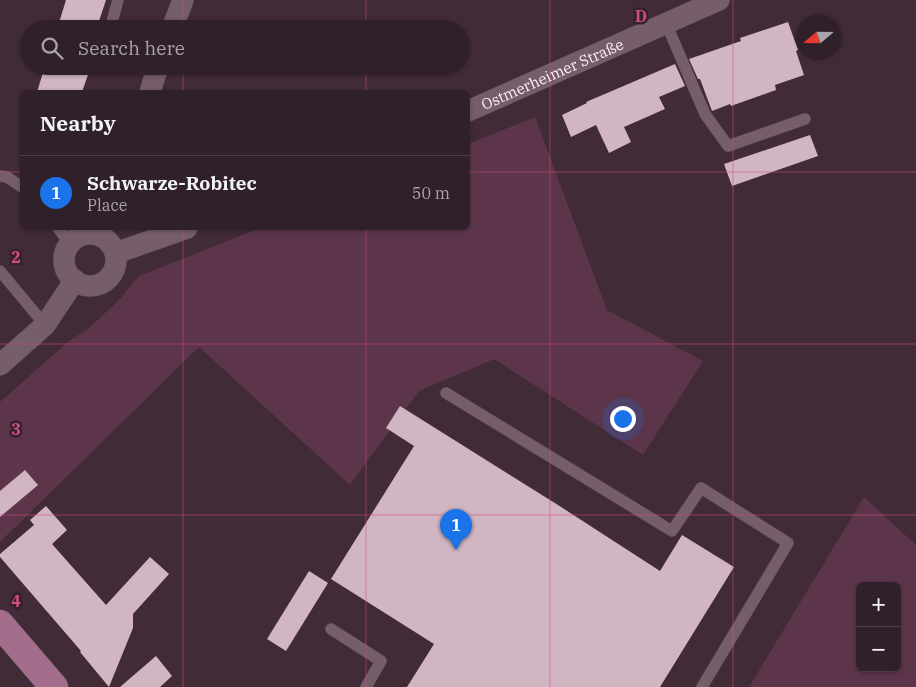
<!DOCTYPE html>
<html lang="en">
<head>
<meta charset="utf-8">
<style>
	:root { --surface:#302029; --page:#382831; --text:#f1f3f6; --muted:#a8a3a8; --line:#4b3e46; --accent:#1a73e8 }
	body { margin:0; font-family:"IBM Plex Serif",serif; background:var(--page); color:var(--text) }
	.controls { position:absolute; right:15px; bottom:15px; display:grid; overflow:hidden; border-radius:8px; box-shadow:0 1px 4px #0004 }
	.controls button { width:45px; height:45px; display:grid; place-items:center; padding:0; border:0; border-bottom:1px solid var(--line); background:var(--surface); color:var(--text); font:25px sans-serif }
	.compass { position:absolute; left:796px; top:15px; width:45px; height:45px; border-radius:50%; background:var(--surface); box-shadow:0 1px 4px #0004; rotate:250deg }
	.you { position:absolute; left:622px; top:418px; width:18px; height:18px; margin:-12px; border:4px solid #fff; border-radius:50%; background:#1a73e8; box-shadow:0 0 0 8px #1a73e833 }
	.badge { display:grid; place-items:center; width:32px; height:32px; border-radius:50%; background:var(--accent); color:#fff; font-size:16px; font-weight:700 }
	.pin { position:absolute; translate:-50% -41px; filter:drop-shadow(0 1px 2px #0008) }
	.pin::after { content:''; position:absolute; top:26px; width:18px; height:15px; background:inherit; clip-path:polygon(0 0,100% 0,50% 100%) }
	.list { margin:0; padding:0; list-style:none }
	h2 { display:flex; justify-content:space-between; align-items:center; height:65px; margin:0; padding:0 20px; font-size:21px }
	h2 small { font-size:16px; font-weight:400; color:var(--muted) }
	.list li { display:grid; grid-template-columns:32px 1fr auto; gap:15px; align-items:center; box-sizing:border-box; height:75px; padding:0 20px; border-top:1px solid var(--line) }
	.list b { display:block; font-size:19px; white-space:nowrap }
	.list p { margin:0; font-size:16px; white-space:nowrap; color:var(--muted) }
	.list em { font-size:16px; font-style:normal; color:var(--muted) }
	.icon { flex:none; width:28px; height:28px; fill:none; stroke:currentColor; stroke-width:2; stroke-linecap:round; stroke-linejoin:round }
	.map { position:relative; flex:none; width:916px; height:687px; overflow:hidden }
	.search { position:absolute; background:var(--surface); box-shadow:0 1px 4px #0004; left:20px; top:20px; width:450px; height:55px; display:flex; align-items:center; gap:12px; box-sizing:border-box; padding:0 18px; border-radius:28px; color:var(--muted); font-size:19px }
	.panel { position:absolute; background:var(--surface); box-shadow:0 1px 4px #0004; left:20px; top:90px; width:450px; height:140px; border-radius:8px }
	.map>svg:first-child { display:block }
	.green { fill:#5c354b; fill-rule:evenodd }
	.building { fill:#d1b5c3 }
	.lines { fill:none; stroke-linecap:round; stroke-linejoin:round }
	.lane-casing { stroke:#5a4852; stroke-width:12 }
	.street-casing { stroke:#5a4852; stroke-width:22 }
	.primary-casing { stroke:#5a4852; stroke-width:29 }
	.lane { stroke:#755d6a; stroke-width:11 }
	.street { stroke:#755d6a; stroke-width:21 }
	.primary { stroke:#a36d8c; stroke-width:28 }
	.grid { fill:none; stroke:#d14e82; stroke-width:1; stroke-opacity:0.55 }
	.labels { text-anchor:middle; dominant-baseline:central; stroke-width:5; stroke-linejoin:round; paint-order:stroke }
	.street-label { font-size:15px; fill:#fef0f7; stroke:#36212d }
	.grid-label { font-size:16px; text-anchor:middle; font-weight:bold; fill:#d14e82; stroke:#36212d; stroke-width:5; stroke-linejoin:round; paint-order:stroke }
</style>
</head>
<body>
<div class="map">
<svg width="916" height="687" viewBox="0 0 916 687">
	<rect width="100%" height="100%" fill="#402b37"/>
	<g class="green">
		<path d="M 535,117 L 607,310 L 703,361 L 643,455 L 494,359 L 419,391 L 350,485 L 199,347 L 0,542 L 0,402 L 69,341 L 88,329 L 118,301 L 139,276 L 260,228 L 468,228 L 468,144 Z"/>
		<path d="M 864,497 L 916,545 L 916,687 L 749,687 ZM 860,586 L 897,586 L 897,668 L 860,668 Z"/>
	</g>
	<g class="building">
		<path d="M 66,0 L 106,0 L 98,24 L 103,25 L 103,29 L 57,29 Z"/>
		<path d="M 788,22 L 798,50 L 796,51 L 804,75 L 775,85 L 776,90 L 731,106 L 730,104 L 712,111 L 700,79 L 698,79 L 689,59 L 741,41 L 740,38 Z"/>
		<path d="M 675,64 L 685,86 L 659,97 L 665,109 L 624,127 L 631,142 L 609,153 L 596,125 L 571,137 L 562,115 L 587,103 L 586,102 Z"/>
		<path d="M 45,66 L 91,66 L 82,92 L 37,92 Z"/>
		<path d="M 810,135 L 818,156 L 732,186 L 724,164 Z"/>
		<path d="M 400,406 L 558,505 L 660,571 L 682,535 L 734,567 L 660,687 L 407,687 L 434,644 L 331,579 L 414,446 L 386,428 Z"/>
		<path d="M 25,470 L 38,485 L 0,517 L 0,491 Z"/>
		<path d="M 46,506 L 67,530 L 52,544 L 106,605 L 150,557 L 169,574 L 133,614 L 133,628 L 109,687 L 80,652 L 81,651 L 0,557 L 0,554 L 34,525 L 30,520 Z"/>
		<path d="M 309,571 L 328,583 L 286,651 L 267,639 Z"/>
		<path d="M 156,656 L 172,676 L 160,687 L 120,687 Z"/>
	</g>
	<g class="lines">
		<g class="lane-casing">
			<g id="lane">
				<path d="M 666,23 L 705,114 L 728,146 L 805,119"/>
				<path d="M 110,29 L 118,0"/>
				<path d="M 0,176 L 7,177 L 22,187"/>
				<path d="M 58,228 L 70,244"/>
				<path d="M 0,271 L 45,325"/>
				<path d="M 446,393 L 672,531 L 701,488 L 788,543 L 702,687"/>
				<path d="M 331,629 L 381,661 L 366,687"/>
			</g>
		</g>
		<g class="street-casing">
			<g id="street">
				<path d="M 172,29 L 183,0"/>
				<path d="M 150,92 L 158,66"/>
				<path id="s1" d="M 468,111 L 719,0"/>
				<circle cx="90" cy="260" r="26"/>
				<path d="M 116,253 L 187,228"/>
				<path d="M 0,365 L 45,325 L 75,280"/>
			</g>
		</g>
		<g class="primary-casing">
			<path id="primary" d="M 0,624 L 54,687"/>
		</g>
		<use href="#lane" class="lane"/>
		<use href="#street" class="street"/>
		<use href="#primary" class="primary"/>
	</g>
	<path class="grid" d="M 183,0 L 183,29M 366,0 L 366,29M 550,0 L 550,687M 733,0 L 733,687M 183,66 L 183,92M 366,66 L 366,92M 0,172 L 22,172M 468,172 L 916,172M 183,228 L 183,687M 366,228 L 366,687M 0,344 L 916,344M 0,515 L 916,515"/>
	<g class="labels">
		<g class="street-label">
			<text stroke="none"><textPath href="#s1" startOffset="92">Ostmerheimer Straße</textPath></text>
		</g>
	</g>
	<g class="grid-label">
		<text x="641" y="22">D</text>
		<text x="16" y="263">2</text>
		<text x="16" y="435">3</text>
		<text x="16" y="607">4</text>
	</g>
</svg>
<div class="controls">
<button>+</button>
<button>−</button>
</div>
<svg class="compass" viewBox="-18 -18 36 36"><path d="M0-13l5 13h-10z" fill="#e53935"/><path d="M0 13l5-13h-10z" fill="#a8a3a8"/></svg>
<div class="you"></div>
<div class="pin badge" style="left:456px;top:550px">1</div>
<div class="search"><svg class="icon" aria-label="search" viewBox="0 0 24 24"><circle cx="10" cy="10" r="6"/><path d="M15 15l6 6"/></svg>Search here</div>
<section class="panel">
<h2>Nearby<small></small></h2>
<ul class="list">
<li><span class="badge">1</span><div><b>Schwarze-Robitec</b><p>Place</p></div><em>50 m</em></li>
</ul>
</section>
</div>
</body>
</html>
